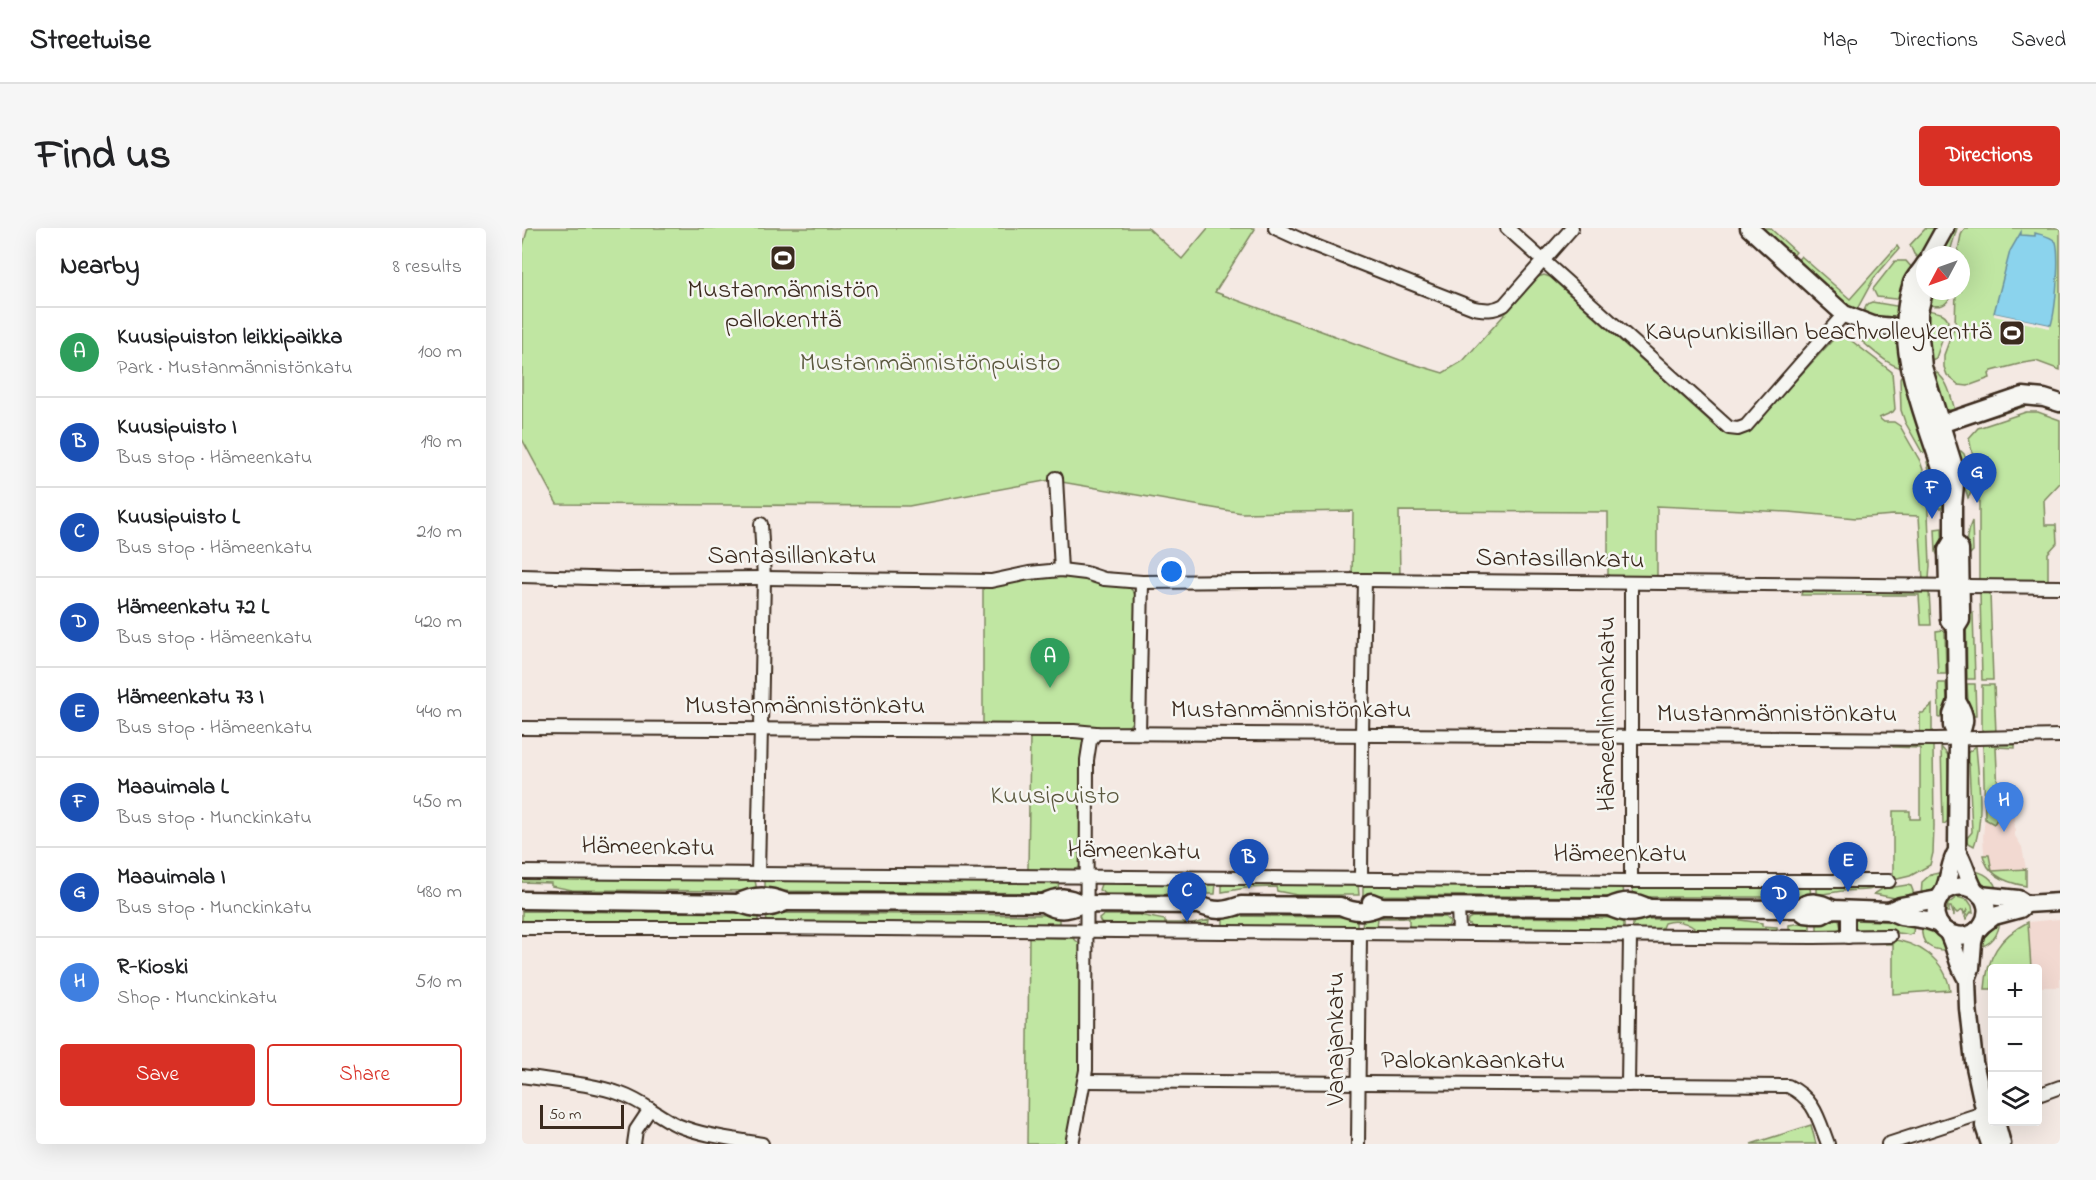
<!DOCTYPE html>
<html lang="en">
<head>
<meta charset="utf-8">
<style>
	:root { --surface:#fff; --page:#f6f6f6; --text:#202124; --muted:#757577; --line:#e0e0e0; --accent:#d93025 }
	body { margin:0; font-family:"Indie Flower",sans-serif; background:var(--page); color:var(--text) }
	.controls { position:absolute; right:18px; bottom:18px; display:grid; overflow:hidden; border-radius:6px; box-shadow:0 6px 24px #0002 }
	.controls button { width:54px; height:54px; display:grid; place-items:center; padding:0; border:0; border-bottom:2px solid var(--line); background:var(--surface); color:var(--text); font:30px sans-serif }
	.compass { position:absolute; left:1394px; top:18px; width:54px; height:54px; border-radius:50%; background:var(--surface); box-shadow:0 6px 24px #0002; rotate:229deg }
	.scale { position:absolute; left:18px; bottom:15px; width:84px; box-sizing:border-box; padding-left:6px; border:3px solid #3b2a1e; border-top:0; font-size:16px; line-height:21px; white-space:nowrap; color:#3b2a1e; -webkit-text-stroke:4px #f6f6f2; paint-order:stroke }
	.you { position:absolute; left:650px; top:344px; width:21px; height:21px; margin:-15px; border:4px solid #fff; border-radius:50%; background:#1a73e8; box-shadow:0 0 0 9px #1a73e833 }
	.badge { display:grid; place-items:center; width:39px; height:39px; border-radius:50%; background:var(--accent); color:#fff; font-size:20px; font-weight:700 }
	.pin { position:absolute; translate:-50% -50px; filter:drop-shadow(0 2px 3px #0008) }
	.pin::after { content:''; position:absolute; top:32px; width:21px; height:18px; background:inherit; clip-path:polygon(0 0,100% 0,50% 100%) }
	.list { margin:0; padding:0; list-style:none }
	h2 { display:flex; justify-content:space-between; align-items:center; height:78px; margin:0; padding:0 24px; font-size:26px }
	h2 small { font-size:20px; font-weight:400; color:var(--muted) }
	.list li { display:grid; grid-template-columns:39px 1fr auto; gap:18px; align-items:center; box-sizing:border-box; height:90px; padding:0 24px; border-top:2px solid var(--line) }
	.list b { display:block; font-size:22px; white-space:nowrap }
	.list p { margin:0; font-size:20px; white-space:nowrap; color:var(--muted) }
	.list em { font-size:20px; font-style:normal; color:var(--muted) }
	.actions { display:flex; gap:12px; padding:18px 24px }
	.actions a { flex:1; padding:14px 0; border:2px solid var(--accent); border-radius:6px; text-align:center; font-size:21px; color:var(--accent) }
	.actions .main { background:var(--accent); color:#fff }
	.icon { flex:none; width:33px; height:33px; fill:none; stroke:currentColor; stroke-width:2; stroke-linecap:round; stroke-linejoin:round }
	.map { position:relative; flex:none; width:1538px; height:916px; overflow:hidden; border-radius:6px }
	header { display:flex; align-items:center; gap:36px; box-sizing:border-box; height:84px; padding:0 30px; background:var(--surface); border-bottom:2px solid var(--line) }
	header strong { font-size:28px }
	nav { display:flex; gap:33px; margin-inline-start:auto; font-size:21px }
	.intro { display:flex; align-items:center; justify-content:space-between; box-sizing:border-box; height:144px; padding:0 36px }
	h1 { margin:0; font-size:42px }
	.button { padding:15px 27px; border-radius:6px; background:var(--accent); color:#fff; font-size:21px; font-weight:700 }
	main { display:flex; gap:36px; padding:0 36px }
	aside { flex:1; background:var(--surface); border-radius:6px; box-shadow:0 6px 24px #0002 }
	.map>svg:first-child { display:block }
	.built { fill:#f2d9d1 }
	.green { fill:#c0e6a2; stroke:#7e8860; stroke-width:1.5 }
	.water { fill:#8bd3ed; stroke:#6b8f9a; stroke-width:1.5 }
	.pier { fill:#f4e9e3 }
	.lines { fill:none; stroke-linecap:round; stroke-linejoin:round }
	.street-casing { stroke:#3b2a1e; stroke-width:16 }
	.secondary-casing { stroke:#3b2a1e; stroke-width:21 }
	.street { stroke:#f6f6f2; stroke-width:12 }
	.secondary { stroke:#f6f6f2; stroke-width:16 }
	.labels { text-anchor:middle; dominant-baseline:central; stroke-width:5; stroke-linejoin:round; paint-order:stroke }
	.poi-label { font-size:26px; fill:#3b2a1e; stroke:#f6f6f2 }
	.park-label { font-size:26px; fill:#5c593f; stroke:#f6f6f2 }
	.street-label { font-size:26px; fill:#3b2a1e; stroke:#f6f6f2 }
</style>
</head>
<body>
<header>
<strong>Streetwise</strong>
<nav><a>Map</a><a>Directions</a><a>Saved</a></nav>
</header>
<div class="intro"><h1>Find us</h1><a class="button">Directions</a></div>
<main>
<aside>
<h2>Nearby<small>8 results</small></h2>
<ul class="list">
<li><span class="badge" style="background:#2e9e5b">A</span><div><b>Kuusipuiston leikkipaikka</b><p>Park · Mustanmännistönkatu</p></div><em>100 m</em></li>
<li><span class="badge" style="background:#1a4fb4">B</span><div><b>Kuusipuisto I</b><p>Bus stop · Hämeenkatu</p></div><em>190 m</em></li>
<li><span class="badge" style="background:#1a4fb4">C</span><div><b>Kuusipuisto L</b><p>Bus stop · Hämeenkatu</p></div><em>210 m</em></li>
<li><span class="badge" style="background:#1a4fb4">D</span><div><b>Hämeenkatu 72 L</b><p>Bus stop · Hämeenkatu</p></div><em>420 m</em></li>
<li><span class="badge" style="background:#1a4fb4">E</span><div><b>Hämeenkatu 73 I</b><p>Bus stop · Hämeenkatu</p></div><em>440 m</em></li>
<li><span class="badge" style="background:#1a4fb4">F</span><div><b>Maauimala L</b><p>Bus stop · Munckinkatu</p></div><em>450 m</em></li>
<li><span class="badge" style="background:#1a4fb4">G</span><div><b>Maauimala I</b><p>Bus stop · Munckinkatu</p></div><em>480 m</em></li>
<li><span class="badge" style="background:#3f7fe0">H</span><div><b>R-Kioski</b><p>Shop · Munckinkatu</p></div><em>510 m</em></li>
</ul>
<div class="actions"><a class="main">Save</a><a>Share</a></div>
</aside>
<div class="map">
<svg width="1538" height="916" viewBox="0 0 1538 916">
	<rect width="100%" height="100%" fill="#f4e9e3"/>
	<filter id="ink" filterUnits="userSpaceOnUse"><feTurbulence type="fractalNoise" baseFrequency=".0167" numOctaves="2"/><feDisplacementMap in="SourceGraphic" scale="12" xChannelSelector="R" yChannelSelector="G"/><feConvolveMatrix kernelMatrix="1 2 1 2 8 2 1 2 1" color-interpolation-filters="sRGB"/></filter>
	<g filter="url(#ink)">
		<g class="built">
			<path d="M 1463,587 L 1492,587 L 1493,608 L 1500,619 L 1504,641 L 1470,643 L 1463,636 L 1461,610 Z"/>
			<path d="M 1538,691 L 1538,759 L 1516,759 L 1516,740 L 1509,740 L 1506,694 Z"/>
		</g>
		<g class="green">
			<path d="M 6,0 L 626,0 L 660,31 L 686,0 L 732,0 L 733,1 L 693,64 L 878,132 L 921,145 L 941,133 L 1016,49 L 1022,47 L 1028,49 L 1201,205 L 1216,206 L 1228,202 L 1318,104 L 1370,144 L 1373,181 L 1371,184 L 1357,190 L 1362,194 L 1372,194 L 1378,198 L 1398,233 L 1402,245 L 1405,259 L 1408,337 L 1407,351 L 1401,353 L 1397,288 L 1371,287 L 1334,290 L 1267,284 L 1135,278 L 1135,351 L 1086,350 L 1086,284 L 877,283 L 878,349 L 830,349 L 831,283 L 720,285 L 528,252 L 387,278 L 35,276 L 0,211 L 0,21 Z"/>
			<path d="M 1237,0 L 1248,0 L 1274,24 L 1269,30 Z"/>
			<path d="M 1404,0 L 1415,0 L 1396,30 L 1392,26 L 1388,17 Z"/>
			<path d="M 1430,0 L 1435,0 L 1427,27 L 1417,27 Z"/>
			<path d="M 1443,0 L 1538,0 L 1538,142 L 1514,133 L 1501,135 L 1470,143 L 1467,146 L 1468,150 L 1446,158 L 1437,157 L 1425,147 L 1422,139 L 1422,127 L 1433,97 L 1434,63 L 1439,63 L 1439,27 L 1435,27 L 1439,7 Z"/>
			<path d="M 1375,18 L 1377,21 L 1352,50 L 1334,83 L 1323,77 L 1274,34 L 1279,28 L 1328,71 Z"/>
			<path d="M 1373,33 L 1384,33 L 1390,40 L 1382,72 L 1355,69 L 1351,61 Z"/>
			<path d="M 1406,63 L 1427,63 L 1427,71 C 1422,80 1415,78 1406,77 Z"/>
			<path d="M 1350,74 L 1380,79 C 1372,97 1356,90 1341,85 L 1345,76 Z"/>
			<path d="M 1405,82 C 1414,84 1426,84 1426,95 L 1414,130 L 1404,135 Z"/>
			<path d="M 1336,99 L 1371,106 L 1377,112 L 1384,140 C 1369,141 1350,121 1338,112 L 1335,108 Z"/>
			<path d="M 1408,141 C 1425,147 1429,168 1433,183 L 1421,181 Z"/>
			<path d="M 1385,147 L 1409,223 L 1404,225 L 1400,224 L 1383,194 L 1379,182 L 1378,150 L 1379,148 Z"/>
			<path d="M 1502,174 L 1538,181 L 1538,185 L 1520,179 L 1504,178 L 1444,197 L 1443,194 Z"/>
			<path d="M 1504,184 L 1516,184 L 1538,192 L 1538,255 L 1522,272 L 1523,297 L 1534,297 L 1535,315 L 1526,325 L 1526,353 L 1457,353 L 1457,258 L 1447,210 L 1456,200 Z"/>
			<path d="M 1432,223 L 1439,223 L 1442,226 C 1446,239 1455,259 1446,270 Z"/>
			<path d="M 1407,232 L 1419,259 L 1421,280 L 1415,280 L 1412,277 L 1411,259 L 1405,234 Z"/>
			<path d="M 1450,293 L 1451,323 L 1446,328 C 1443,315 1444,305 1450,293 Z"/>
			<path d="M 1420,300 L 1421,328 L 1416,328 L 1414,324 L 1413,301 Z"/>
			<path d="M 544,347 L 608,360 L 613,366 L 613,490 L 607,498 L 601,501 L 461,499 L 461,358 L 503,350 Z"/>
			<path d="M 1280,363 L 1405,363 L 1407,364 L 1409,397 L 1399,397 L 1397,367 L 1279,367 Z"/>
			<path d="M 1458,365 L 1468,365 L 1471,452 L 1460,452 Z"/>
			<path d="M 1451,385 L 1453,451 L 1445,451 L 1444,386 Z"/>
			<path d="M 1421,402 L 1423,404 L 1424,446 L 1416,446 L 1414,403 Z"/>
			<path d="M 1416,455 L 1424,455 L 1426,489 L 1417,490 Z"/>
			<path d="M 1445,456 L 1453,456 L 1454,488 L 1447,488 Z"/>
			<path d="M 1460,457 L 1472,457 L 1474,506 L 1460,505 Z"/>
			<path d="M 1410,477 L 1410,504 L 1398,505 L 1398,485 L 1401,485 Z"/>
			<path d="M 508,507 L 556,507 L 562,512 L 559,524 L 559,638 L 553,642 L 506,642 Z"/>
			<path d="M 1371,516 L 1411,517 L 1412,598 L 1411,625 L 1408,637 L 1388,648 L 1371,652 L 1371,583 L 1388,583 L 1388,591 L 1398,591 L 1398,520 L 1371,519 Z"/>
			<path d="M 1461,516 L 1493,517 L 1493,520 L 1474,519 L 1477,588 L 1472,596 L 1463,591 Z"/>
			<path d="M 1454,518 C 1456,546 1463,592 1452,618 L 1445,614 L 1445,610 L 1450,604 L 1447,536 L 1443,532 L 1443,527 Z"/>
			<path d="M 1419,519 L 1426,527 L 1426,533 L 1427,592 L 1422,596 L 1421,596 Z"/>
			<path d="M 1461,627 L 1467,627 L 1470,643 L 1504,641 L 1504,658 C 1486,655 1465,647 1461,627 Z"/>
			<path d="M 1449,643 C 1461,643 1473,651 1475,664 L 1458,658 Z"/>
			<path d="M 1421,644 C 1418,657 1412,665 1399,669 L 1400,654 L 1408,647 Z"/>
			<path d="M 0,651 L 233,652 L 235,663 L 50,662 L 29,658 L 29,655 L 0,654 Z"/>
			<path d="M 243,652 L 536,653 L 537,665 L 243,663 Z"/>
			<path d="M 582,655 L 694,655 L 693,666 L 584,666 L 577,662 L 579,656 Z"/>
			<path d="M 700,655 L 836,656 L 837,667 L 775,667 L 755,663 L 754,659 L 724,660 L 700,664 Z"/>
			<path d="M 841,656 L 1101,658 L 1102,669 L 841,667 Z"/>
			<path d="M 1385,657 L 1389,658 L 1391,663 L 1391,670 L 1373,670 L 1352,666 L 1360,661 Z"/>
			<path d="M 1110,658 L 1246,658 L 1252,663 L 1252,666 L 1248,669 L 1111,669 Z"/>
			<path d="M 1270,659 L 1288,659 L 1289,670 L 1269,670 L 1265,668 L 1265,662 Z"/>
			<path d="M 1295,659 L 1355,659 C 1344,665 1332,661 1320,663 C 1312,664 1304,666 1295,666 Z"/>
			<path d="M 1435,669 L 1446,672 L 1450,678 L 1451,685 L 1449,684 L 1444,691 L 1443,689 L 1446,681 L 1442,686 L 1441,682 L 1435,685 L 1432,682 L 1432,688 L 1429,679 L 1427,679 L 1427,684 L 1424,684 L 1426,676 Z"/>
			<path d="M 0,683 L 236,685 L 236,694 L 0,694 Z"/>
			<path d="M 244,685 L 537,687 L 537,698 L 245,695 Z"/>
			<path d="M 582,687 L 617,687 L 643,692 L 643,695 L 666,695 L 667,697 L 687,692 L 686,699 L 580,697 L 577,691 Z"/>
			<path d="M 701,688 L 835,689 L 835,700 L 701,699 Z"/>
			<path d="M 841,689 L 923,689 L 928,694 L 926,699 L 922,700 L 887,700 L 887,690 L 856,690 L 855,700 L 840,700 Z"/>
			<path d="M 950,689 L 1102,690 L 1102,701 L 951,700 L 945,695 L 946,691 Z"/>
			<path d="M 1111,691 L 1211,691 L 1240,695 L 1240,698 L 1255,699 L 1255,702 L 1175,702 C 1165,694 1155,691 1142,695 L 1139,702 L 1111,701 Z"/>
			<path d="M 1295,691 L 1317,691 L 1319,700 L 1313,703 L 1295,703 Z"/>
			<path d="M 1333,692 L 1378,694 L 1392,696 L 1391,705 L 1387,707 C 1370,701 1343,708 1330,700 L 1330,695 Z"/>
			<path d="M 1478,692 C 1477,706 1470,717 1455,719 L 1456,712 Z"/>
			<path d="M 1506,694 L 1509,740 L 1470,740 L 1470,761 L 1463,761 C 1465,729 1477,709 1506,694 Z"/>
			<path d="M 1280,695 L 1288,695 L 1288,703 L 1267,703 L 1267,697 Z"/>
			<path d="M 1400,698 C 1414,701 1421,709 1427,722 C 1409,723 1398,717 1400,698 Z"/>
			<path d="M 507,709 L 551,710 L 558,716 L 557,853 L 545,916 L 505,916 Z"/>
			<path d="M 1366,711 C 1396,714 1423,731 1428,762 L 1371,766 L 1371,716 L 1364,716 Z"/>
			<path d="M 1289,897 L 1294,916 L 1229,916 Z"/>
		</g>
		<path class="water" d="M 1499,4 L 1499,7 L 1513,8 L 1513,5 C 1520,7 1529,8 1534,14 C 1538,28 1534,81 1529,97 L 1472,85 L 1488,23 Z"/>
		<path class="pier" d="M 1472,85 L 1528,97 L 1527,100 L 1472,88 Z"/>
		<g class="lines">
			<g class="street-casing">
				<g id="street">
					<path d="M 753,0 L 786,15 L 952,80 C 964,82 971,83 982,77 L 1050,0"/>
					<path d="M 985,0 L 1207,200 L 1216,201 L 1224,198 L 1322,86"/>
					<path d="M 534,250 L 539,342"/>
					<path d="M 0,348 L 103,351 L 242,350 L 469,353 L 507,345 L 539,342 L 564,345 L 582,351 L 620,354 L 843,352 L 1538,359"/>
					<path d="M 0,500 L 552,503 L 574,505 L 1414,511 L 1538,508"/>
					<path d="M 617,505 L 620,354"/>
					<path d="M 0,644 L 1109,653 L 1367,653"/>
					<path d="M 236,646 L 242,350 L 239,296"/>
					<path d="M 839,651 L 840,506 L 843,352"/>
					<path d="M 1109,653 L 1109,355"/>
					<path d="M 936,678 L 937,705"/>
					<path d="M 1259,681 L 1259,654"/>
					<path d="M 0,700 L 240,700 L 1292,709 L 1368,708"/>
					<path d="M 1326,709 L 1326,681"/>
					<path d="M 0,848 C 32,853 68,855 99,866 C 120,873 136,888 155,897 C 182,908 212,911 240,916"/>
					<path d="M 563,853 L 1266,858 C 1293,871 1296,890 1306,916"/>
					<path d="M 1106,857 L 1108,707"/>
					<path d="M 1516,867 L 1538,859"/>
					<path d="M 112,916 L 114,902 L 128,881"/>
					<path d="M 550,916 L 564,842 L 565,532 L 568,513 L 574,505"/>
					<path d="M 836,916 L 838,705"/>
					<path d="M 1366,916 L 1470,882"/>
				</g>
			</g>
			<g class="secondary-casing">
				<g id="secondary">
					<path d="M 1227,0 L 1322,86 L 1351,97 L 1393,101"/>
					<path d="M 1408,27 L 1423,0"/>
					<path d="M 1403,36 C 1399,43 1393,48 1390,55 C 1367,122 1410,204 1428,269"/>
					<path d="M 1403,59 L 1397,84 L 1397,101 L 1401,139 L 1434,245 L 1431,278 L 1431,312 L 1425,322 L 1427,392 L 1434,400"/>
					<path d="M 1410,199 L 1501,168 L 1522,170 L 1538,175"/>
					<path d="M 1435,473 C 1445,489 1444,494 1436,511"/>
					<path d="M 1435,623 C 1443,635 1445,649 1452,661"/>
					<path d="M 1421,664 C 1447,647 1476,672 1460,697 C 1448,715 1418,709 1414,688 C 1413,686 1414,680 1414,678 C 1415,672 1419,668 1422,662 C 1428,649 1427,635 1435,623 L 1436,511 L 1430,498 L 1430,486 L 1435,473 L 1434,400 L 1439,392 L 1439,383 L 1438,321 L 1431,312"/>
					<path d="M 1458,667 L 1496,671 L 1504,676 L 1538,674"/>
					<path d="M 0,672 L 216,675 C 234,682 246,682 264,674"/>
					<path d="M 849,674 L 859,678 L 1087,679 C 1102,672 1112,672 1127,680"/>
					<path d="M 216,675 C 233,666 246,667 264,674 L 521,675 C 535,684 545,683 560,676 L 677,677 C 693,684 703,683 719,677 L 818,678 C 834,685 844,685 859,678"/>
					<path d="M 521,675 C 536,667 546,668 560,676"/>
					<path d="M 1087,679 C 1102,687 1112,686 1127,680 L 1276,681 L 1283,686 L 1292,687 L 1300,687 L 1311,681 L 1367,683 L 1379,688 L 1405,692 L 1417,696"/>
					<path d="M 1276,681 C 1287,671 1298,674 1311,681"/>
					<path d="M 1367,683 L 1378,678 L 1416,671"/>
					<path d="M 1460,697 L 1472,688 L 1498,681 L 1504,676"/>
					<path d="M 1454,703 L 1451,714 L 1449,740 L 1445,751 L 1446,780 L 1452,834 L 1463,885 L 1462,898 L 1468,916"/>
					<path d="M 1426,705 C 1434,720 1435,737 1445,751"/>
					<path d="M 1474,894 L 1480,916"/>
				</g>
			</g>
			<use href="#street" class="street"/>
			<use href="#secondary" class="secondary"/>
		</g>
	</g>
	<defs>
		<g id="stadium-square" transform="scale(1.35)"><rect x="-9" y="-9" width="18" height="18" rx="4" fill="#3b2a1e" stroke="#f6f6f2"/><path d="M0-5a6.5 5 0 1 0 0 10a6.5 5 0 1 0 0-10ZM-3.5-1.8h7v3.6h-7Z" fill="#fff"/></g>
	</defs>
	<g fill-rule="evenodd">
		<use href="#stadium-square" x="261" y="30"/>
		<use href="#stadium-square" x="1490" y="105"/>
	</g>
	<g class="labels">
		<g class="poi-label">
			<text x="261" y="63">Mustanmännistön<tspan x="261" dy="30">pallokenttä</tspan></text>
			<text x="1470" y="105" text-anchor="end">Kaupunkisillan beachvolleykenttä</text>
		</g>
		<g class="park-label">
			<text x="408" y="136">Mustanmännistönpuisto</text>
			<text x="533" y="569">Kuusipuisto</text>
		</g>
		<g class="street-label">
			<text x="270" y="329">Santasillankatu</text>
			<text transform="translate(1038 332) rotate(1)">Santasillankatu</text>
			<text x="283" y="479">Mustanmännistönkatu</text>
			<text x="769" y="483">Mustanmännistönkatu</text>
			<text transform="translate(1086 486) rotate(-90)">Hämeenlinnankatu</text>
			<text x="1255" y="487">Mustanmännistönkatu</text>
			<text transform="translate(126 620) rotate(1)">Hämeenkatu</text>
			<text transform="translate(612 624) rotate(1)">Hämeenkatu</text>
			<text x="1098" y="627">Hämeenkatu</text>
			<text transform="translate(815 811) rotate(-90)">Vanajankatu</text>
			<text x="951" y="834">Palokankaankatu</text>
		</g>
	</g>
</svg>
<div class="controls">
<button>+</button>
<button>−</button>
<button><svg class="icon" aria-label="layers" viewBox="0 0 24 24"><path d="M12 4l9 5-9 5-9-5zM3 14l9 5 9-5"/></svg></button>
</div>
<svg class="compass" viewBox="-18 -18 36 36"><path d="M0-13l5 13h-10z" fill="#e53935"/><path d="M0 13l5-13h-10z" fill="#757577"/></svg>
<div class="scale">50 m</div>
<div class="you"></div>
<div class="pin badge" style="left:528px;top:460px;background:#2e9e5b">A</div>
<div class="pin badge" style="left:727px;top:661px;background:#1a4fb4">B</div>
<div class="pin badge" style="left:665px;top:694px;background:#1a4fb4">C</div>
<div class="pin badge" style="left:1258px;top:697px;background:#1a4fb4">D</div>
<div class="pin badge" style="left:1326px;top:664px;background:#1a4fb4">E</div>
<div class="pin badge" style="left:1410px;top:291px;background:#1a4fb4">F</div>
<div class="pin badge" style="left:1455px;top:275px;background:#1a4fb4">G</div>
<div class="pin badge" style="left:1482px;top:604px;background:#3f7fe0">H</div>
</div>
</main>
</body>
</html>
